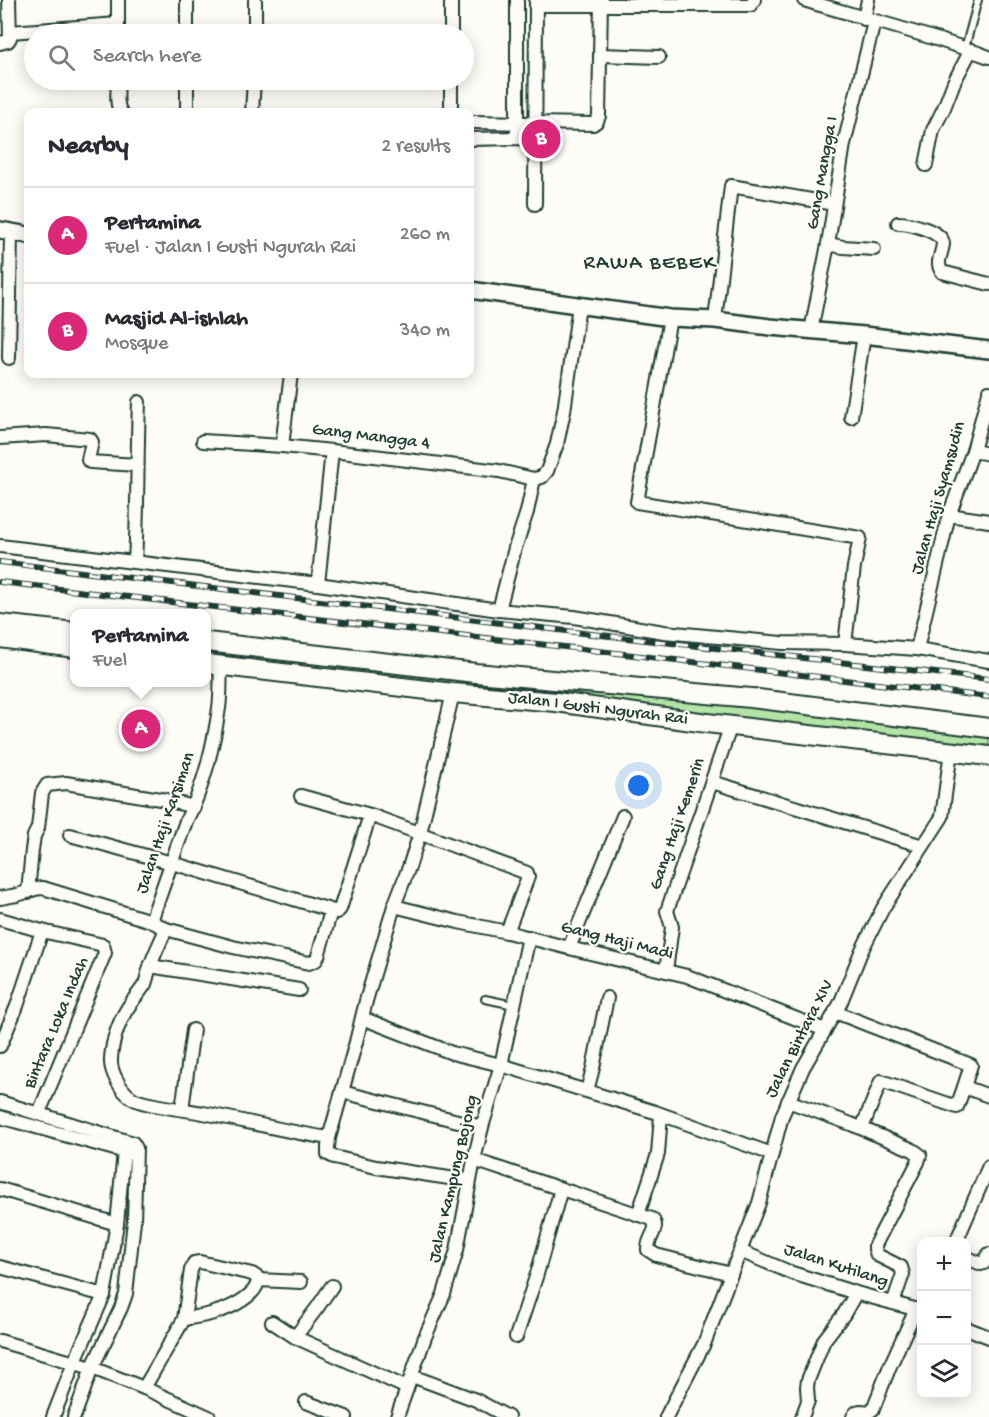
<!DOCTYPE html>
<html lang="en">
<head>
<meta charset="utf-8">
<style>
	:root { --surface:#fff; --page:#f7f7f7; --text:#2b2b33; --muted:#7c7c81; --line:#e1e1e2; --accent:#db2777 }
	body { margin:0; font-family:"Gochi Hand",sans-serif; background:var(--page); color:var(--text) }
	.controls { position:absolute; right:18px; bottom:18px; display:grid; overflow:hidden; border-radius:12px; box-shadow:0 3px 15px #0003 }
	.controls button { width:54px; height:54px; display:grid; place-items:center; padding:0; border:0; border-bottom:2px solid var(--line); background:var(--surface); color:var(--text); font:30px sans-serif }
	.you { position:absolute; left:639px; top:786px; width:21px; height:21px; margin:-15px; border:4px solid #fff; border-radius:50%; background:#1a73e8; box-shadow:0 0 0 9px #1a73e833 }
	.badge { display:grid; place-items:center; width:39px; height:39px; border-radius:50%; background:var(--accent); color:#fff; font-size:20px; font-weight:700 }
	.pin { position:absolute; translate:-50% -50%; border:3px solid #fff; box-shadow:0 2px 6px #0006 }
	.popup { position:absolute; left:70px; top:609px; width:141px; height:78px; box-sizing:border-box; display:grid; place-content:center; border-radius:12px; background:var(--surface); filter:drop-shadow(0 2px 4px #0005); font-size:20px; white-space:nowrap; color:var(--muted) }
	.popup b { font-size:22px; color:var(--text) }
	.popup::after { content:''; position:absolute; left:50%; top:100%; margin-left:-12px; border:12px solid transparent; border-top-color:var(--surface) }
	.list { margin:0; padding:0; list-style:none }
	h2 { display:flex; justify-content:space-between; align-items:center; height:78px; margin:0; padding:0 24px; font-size:26px }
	h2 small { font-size:20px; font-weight:400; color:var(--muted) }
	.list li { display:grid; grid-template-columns:39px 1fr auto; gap:18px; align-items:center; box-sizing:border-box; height:96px; padding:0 24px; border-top:2px solid var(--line) }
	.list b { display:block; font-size:22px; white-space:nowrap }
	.list p { margin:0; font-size:20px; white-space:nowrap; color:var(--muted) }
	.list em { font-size:20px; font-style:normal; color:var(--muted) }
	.icon { flex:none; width:33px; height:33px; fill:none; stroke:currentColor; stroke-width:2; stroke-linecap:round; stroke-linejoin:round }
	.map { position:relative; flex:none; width:989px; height:1417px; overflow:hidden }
	.search { position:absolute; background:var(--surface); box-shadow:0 3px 15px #0003; left:24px; top:24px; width:450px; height:66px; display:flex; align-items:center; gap:15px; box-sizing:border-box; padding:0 21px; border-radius:33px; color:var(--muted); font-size:22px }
	.panel { position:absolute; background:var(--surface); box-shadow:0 3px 15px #0003; left:24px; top:108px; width:450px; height:270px; border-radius:12px }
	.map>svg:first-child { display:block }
	.green { fill:#b2e4a5; stroke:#68906c; stroke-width:1.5 }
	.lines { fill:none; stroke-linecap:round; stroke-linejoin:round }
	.service-casing { stroke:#1f3d34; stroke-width:10 }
	.minor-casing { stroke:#1f3d34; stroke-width:16 }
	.tertiary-casing { stroke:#1f3d34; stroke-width:20 }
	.primary-casing { stroke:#1f3d34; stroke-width:22 }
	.service { stroke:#fdfcf7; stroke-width:6 }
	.minor { stroke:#fdfcf7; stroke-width:12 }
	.tertiary { stroke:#fdfcf7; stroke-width:15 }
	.primary { stroke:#fdfcf7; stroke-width:18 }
	.rail-casing { stroke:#1f3d34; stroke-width:6 }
	.rail { stroke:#fdfcf7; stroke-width:4; stroke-dasharray:11; stroke-linecap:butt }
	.labels { text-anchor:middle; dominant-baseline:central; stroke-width:4.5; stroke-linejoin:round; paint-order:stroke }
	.street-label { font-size:18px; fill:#1f3d34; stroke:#fdfcf7 }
	.quarter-label { font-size:21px; letter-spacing:1.5px; fill:#1f3d34; stroke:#fdfcf7 }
</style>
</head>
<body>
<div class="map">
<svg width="989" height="1417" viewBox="0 0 989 1417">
	<rect width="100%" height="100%" fill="#fdfcf7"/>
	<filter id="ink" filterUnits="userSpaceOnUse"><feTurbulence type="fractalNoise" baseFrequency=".0167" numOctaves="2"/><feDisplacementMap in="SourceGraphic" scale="12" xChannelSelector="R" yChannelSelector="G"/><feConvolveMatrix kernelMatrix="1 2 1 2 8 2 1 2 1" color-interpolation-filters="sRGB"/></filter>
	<g filter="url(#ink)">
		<path class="green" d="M 207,642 L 989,728 L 989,756 L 207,664 Z"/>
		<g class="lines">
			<g class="service-casing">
				<g id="service">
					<path d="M 965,48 L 978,0"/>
					<path d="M 485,999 L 514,1005"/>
				</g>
			</g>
			<g class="minor-casing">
				<g id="minor">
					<path d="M 187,0 L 187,34"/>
					<path d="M 255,0 L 255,34"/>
					<path d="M 451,0 L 451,34"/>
					<path d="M 804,0 C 865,19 928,34 989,57"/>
					<path d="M 536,5 L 751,5 L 754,0"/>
					<path d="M 864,19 L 868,0"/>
					<path d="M 10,32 L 118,24"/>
					<path d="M 118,34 L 118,0"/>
					<path d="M 0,43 L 8,41 L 10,38 L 9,0"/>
					<path d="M 600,55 L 659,57"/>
					<path d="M 118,80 C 118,90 115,104 121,112"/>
					<path d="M 187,80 L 187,112"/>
					<path d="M 451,80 L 451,112"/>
					<path d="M 252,112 L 254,80"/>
					<path d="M 470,122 L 593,124 L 597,121 L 599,116 L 601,0"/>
					<path d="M 517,138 L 517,0"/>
					<path d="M 470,139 L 517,138 L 534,140"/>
					<path d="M 926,165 L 933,130 L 944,108 L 954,82 L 971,50"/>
					<path d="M 535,204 L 536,0"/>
					<path d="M 898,223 C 909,223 943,231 943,244 C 942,255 935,262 942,272 L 989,284"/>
					<path d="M 828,244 L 843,247 L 874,249"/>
					<path d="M 670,318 L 637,502 L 860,538 L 854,567 L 845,644"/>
					<path d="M 715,320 L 731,186 L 834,204"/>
					<path d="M 811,331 L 828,244 L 844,144 L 874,22"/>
					<path d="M 9,358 L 11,232"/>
					<path d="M 851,417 L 864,335"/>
					<path d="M 0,438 L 46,435 L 90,439 L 92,442 L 88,460 L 90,462 L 137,465"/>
					<path d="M 203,441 L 282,446 L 332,451 L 499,471 L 534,479"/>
					<path d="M 282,446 L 291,374"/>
					<path d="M 973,451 L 989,454"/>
					<path d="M 534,479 L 542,477 L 547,471 L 557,444 L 564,411 L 579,305"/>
					<path d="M 949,515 L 989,521"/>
					<path d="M 0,546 L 318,584 L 499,610 L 574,617 L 664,632 L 782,643 L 845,644 L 917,649 L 989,661"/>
					<path d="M 135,562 C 138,509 137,455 139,402"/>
					<path d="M 318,584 L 332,451"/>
					<path d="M 499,610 L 515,548 L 527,512 L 534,479"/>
					<path d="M 917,649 L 949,515 L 973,451 L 989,392"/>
					<path d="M 453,693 L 420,833 L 409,867 L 394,906 L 366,1001 L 356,1042 L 329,1138 L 328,1147 L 328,1154 L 334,1157 L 376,1167 L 469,1181"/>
					<path d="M 712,782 L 923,846"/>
					<path d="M 301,796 L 370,815 L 527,873 L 528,877 L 507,932"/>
					<path d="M 70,835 L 172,863 L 337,912 L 340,909 L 370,815"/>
					<path d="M 28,892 L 32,850 L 34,836 L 38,828 L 42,793 L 47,785 L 66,783 L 166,800 L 194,807"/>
					<path d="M 0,898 C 6,897 11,896 17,895 C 26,893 33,888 43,888 L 151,921 L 166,929 L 233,947 L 309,963 L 316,960 L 318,956 L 331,911"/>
					<path d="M 394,906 L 458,922 L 507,932 L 569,948 L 687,976 L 825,1030"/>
					<path d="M 0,919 L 42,931 L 103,945 L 105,953 L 39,1113"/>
					<path d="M 151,921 L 186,821 C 203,790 214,744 219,708 C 221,695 220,680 221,666"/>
					<path d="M 166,929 C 161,941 154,954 150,967 C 148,972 147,979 145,984 C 141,991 135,997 131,1003 C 120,1018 112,1040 111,1059 C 110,1072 121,1091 132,1098 C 141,1105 189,1110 203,1113 C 246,1121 287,1132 329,1138"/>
					<path d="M 569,948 L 623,816"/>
					<path d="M 150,966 L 299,990"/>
					<path d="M 666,971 L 672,927 L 667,911 L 731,725"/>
					<path d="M 835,1012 L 971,1065 L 964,1087 L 989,1096"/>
					<path d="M 362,1018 L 452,1053 L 501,1065 L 655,1112 L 772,1154"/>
					<path d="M 0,1046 L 17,1006 L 42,931"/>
					<path d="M 587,1091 L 593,1068 L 607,998"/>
					<path d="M 342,1092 L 482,1127"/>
					<path d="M 788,1101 L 851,1124 L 913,1150 L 920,1155 L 918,1162 L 875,1245 L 875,1249 L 877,1255 L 901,1267 L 903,1274 L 893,1303"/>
					<path d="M 0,1102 L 133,1143 L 136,1148 L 134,1221 L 126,1294 L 121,1308 L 92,1368 L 74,1417"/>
					<path d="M 182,1109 L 193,1030"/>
					<path d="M 0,1117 L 129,1153"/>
					<path d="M 862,1128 L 881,1081 L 957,1107 L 964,1087"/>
					<path d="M 474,1160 L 652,1219 C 661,1229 647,1237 648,1250 L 656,1255 L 731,1274"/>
					<path d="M 0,1189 L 117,1224"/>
					<path d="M 638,1215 L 658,1154 L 661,1115"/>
					<path d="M 956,1242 L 989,1166"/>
					<path d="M 740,1251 L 792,1273 L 856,1293 L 922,1311"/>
					<path d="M 966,1257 L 981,1264 L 984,1263 L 989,1254"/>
					<path d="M 0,1267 L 104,1295"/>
					<path d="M 258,1280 L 301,1282"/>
					<path d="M 272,1322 L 295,1337 L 407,1388"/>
					<path d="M 966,1328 L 989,1337"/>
					<path d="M 295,1337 L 317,1308 L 332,1286"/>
					<path d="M 516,1337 L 537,1274 L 561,1189"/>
					<path d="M 0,1341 L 92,1368 L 144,1388 L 184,1319 L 191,1270 L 194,1263 L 200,1262 L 252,1274 L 258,1278 C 259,1295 230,1308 217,1312 C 206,1316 195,1317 184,1319"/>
					<path d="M 412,1376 L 476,1400 L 508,1417"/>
					<path d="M 144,1388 L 209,1417"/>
					<path d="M 306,1402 L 346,1417"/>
					<path d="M 53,1417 L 74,1363 L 104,1295 L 117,1224 L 125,1141"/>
					<path d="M 397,1417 L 425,1337 L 444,1294 L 457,1250 L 474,1160 L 482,1127 L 501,1065 L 529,937"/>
					<path d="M 666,1417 L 704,1344 L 731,1274 L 759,1203 L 782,1116 L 803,1068 L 840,1004 L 861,952 L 883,908 L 942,817 L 951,751"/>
					<path d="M 802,1417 L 808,1401 L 807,1387 L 808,1380 L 824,1340 L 844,1314 L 856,1293"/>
					<path d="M 853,1417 C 857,1409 861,1411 869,1412 L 873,1409 L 890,1366 L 916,1309"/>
				</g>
			</g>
			<g class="tertiary-casing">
				<g id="tertiary">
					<path d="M 0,230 L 28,235"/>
					<path d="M 470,290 L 670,318 L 715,320 L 770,327 L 864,335 L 989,350"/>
				</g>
			</g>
			<g class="primary-casing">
				<g id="primary">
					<path d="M 0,624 L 75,632"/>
					<path d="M 0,638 L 75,648"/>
					<path d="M 207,642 L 476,673 L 751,698 L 989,728"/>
					<path d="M 207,664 L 453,693 L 556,702 L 707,723 L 989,756"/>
				</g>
			</g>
			<use href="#service" class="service"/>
			<use href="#minor" class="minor"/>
			<use href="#tertiary" class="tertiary"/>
			<use href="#primary" class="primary"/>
			<g class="rail-casing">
				<g id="rail">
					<path d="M 0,562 L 583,633 L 989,679"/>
					<path d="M 0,582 L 300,617 L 582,649 L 989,697"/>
				</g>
			</g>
			<use href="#rail" class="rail"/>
		</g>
	</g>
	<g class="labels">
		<g class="street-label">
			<text transform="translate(823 173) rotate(-80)">Gang Mangga I</text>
			<text transform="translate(371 437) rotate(7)">Gang Mangga 4</text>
			<text transform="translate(939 498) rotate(-74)">Jalan Haji Syamsudin</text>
			<text transform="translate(598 709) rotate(7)">Jalan I Gusti Ngurah Rai</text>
			<text transform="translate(166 823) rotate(-71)">Jalan Haji Karsiman</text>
			<text transform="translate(678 824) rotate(-71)">Gang Haji Kemerin</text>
			<text transform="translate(617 941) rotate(14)">Gang Haji Madi</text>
			<text transform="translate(57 1023) rotate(-67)">Bintara Loka Indah</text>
			<text transform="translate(800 1039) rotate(-63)">Jalan Bintara XIV</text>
			<text transform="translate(454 1179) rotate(-77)">Jalan Kampung Bojong</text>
			<text transform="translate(836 1266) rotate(18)">Jalan Kutilang</text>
		</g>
		<g class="quarter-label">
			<text x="650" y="264">RAWA BEBEK</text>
		</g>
	</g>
</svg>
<div class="controls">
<button>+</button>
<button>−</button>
<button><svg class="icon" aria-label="layers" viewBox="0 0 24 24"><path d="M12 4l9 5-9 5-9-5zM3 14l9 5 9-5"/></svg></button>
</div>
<div class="you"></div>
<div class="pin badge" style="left:141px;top:729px">A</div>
<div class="popup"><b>Pertamina</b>Fuel</div>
<div class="pin badge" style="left:541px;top:139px">B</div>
<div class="search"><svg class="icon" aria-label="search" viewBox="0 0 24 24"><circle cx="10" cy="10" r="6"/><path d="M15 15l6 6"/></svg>Search here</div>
<section class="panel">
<h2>Nearby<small>2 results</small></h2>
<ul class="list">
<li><span class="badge">A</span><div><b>Pertamina</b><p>Fuel · Jalan I Gusti Ngurah Rai</p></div><em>260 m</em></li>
<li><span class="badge">B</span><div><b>Masjid Al-ishlah</b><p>Mosque</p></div><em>340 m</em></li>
</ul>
</section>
</div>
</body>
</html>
